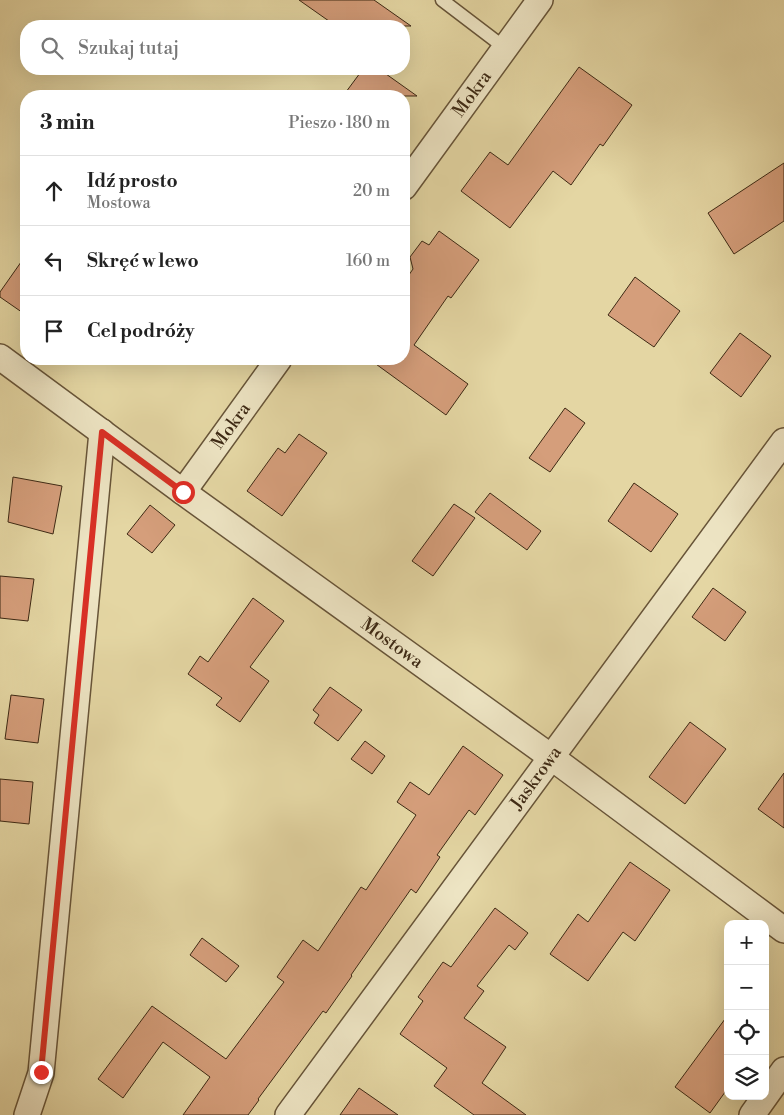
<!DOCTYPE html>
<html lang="pl">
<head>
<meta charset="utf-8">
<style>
	:root { --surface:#fff; --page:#f2f2f2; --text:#222; --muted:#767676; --line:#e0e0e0 }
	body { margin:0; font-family:"Libre Bodoni",serif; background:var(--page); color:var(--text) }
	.controls { position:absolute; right:15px; bottom:15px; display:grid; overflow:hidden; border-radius:10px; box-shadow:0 5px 20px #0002 }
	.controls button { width:45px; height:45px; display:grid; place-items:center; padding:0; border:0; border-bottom:1px solid var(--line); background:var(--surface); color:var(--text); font:25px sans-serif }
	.stop { position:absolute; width:15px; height:15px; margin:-11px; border:4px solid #d93025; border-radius:50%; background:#fff }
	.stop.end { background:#d93025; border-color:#fff; box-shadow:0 1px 5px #0008 }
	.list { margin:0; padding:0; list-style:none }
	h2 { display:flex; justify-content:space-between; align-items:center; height:65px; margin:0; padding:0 20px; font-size:21px }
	h2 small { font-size:16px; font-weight:400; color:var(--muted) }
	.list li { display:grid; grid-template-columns:32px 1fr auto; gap:15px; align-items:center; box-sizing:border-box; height:70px; padding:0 20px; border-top:1px solid var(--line) }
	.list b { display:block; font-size:19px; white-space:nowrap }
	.list p { margin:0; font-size:16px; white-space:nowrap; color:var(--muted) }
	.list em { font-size:16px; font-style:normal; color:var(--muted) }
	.icon { flex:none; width:28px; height:28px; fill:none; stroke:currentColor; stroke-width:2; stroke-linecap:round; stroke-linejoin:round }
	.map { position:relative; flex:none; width:784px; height:1115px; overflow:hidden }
	.search { position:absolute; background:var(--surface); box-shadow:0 5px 20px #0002; left:20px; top:20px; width:390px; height:55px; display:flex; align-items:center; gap:12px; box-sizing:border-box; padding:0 18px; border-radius:20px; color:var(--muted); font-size:19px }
	.panel { position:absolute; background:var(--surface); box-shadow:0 5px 20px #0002; left:20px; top:90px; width:390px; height:275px; border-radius:20px }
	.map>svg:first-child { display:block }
	.building { fill:#d59e7b; stroke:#3d2914 }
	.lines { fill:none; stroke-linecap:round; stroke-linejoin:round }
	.lane-casing { stroke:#675438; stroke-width:15 }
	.street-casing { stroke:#675438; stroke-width:28 }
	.lane { stroke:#ede4c3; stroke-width:12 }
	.street { stroke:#ede4c3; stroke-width:25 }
	.route { stroke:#d93025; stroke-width:6 }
	.labels { text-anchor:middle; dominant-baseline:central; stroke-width:4; stroke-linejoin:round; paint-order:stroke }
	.street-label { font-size:18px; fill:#3d2914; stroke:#ede4c3 }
</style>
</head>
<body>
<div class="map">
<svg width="784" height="1115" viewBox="0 0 784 1115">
	<rect width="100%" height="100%" fill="#e4d6a3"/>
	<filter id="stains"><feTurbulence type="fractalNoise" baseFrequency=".004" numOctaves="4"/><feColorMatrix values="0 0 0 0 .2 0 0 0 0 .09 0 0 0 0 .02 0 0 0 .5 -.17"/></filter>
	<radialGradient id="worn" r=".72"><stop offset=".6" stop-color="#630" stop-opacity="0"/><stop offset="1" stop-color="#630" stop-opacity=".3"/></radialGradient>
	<g class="building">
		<path d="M 299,0 L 374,0 L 411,26 L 336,26 Z"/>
		<path d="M 579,67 L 632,105 L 603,146 L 600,144 L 571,185 L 553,171 L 510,228 L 461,191 L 490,152 L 508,165 Z"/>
		<path d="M 363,69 L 379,69 L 417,96 L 343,96 Z"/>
		<path d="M 784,163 L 784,221 L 734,254 L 708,213 Z"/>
		<path d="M 439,231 L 479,260 L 451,298 L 448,296 L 414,345 L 468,384 L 446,415 L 369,359 L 404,359 L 404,282 L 413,269 L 410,257 L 422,241 L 429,245 Z"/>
		<path d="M 26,255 L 26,315 L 0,297 L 0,292 Z"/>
		<path d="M 635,277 L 680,311 L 654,347 L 608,315 Z"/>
		<path d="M 740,333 L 771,356 L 741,397 L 710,373 Z"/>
		<path d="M 565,408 L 585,423 L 550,472 L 529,458 Z"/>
		<path d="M 299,434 L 327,453 L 282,516 L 247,491 L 278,448 L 285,453 Z"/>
		<path d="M 13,477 L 62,486 L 53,534 L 8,522 Z"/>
		<path d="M 634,483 L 678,514 L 651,552 L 608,521 Z"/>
		<path d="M 490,493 L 541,531 L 527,550 L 475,512 Z"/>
		<path d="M 454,504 L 475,518 L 433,576 L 412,561 Z"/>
		<path d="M 150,505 L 175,525 L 152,553 L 127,534 Z"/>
		<path d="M 0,576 L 34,579 L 28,621 L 0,618 Z"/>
		<path d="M 713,588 L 746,612 L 725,641 L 692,617 Z"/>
		<path d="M 253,598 L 284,621 L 250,667 L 269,681 L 240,722 L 216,705 L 222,698 L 188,674 L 200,656 L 208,662 Z"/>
		<path d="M 330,687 L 362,710 L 338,741 L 314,723 L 319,715 L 313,710 Z"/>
		<path d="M 11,695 L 44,699 L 38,743 L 5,739 Z"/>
		<path d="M 690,722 L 726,749 L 685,804 L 649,777 Z"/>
		<path d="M 365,741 L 385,756 L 372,774 L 351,759 Z"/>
		<path d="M 463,746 L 503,775 L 475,815 L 469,810 L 437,855 L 440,857 L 416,893 L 411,889 L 351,975 L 352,976 L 326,1013 L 323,1011 L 258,1099 L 259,1100 L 248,1115 L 183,1115 L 210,1077 L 163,1042 L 123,1098 L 98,1079 L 152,1006 L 226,1059 L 284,982 L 277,977 L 303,940 L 318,951 L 361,887 L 366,890 L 416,815 L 397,802 L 410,782 L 429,795 Z"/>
		<path d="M 784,773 L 784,828 L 758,809 Z"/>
		<path d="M 0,779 L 33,782 L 29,824 L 0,821 Z"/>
		<path d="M 630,862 L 670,890 L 635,941 L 623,932 L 588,981 L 550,954 L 578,914 L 588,922 Z"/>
		<path d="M 495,908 L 528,933 L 515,950 L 509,945 L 477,986 L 484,991 L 464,1018 L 506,1047 L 482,1083 L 526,1115 L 474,1115 L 434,1086 L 447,1068 L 400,1034 L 423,1001 L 418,997 L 443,962 L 451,967 Z"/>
		<path d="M 202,938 L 239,966 L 226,982 L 190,955 Z"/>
		<path d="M 725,1019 L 728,1021 L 728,1088 L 710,1113 L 675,1087 Z"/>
		<path d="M 359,1088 L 398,1115 L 340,1115 Z"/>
	</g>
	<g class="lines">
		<g class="lane-casing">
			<path id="lane" d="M 442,0 L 505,48"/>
		</g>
		<g class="street-casing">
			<g id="street">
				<path d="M 404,187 L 540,0"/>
				<path d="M 0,357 L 183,492 L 551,757 L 784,930"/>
				<path d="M 183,492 L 279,359"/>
				<path d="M 27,1115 L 41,1073 L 102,432"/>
				<path d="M 288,1115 L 784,441"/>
				<path d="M 752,1115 L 784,1070"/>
			</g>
		</g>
		<use href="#lane" class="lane"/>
		<use href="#street" class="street"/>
	</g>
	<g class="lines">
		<path class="route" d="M 41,1072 L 102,432 L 183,492"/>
	</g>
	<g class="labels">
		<g class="street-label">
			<text transform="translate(472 94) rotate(-54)">Mokra</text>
			<text transform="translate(231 426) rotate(-54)">Mokra</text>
			<text transform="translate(392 643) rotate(36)">Mostowa</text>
			<text transform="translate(536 778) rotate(-54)">Jaskrowa</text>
		</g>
	</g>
	<rect width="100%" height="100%" filter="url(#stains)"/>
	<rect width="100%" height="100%" fill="url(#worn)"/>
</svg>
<div class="controls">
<button>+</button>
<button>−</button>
<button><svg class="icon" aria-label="locate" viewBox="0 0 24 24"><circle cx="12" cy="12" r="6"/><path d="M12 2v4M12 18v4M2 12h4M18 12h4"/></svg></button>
<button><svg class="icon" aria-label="layers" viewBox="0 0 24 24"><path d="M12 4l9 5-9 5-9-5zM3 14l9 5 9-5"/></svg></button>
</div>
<div class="stop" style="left:183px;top:492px"></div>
<div class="stop end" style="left:41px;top:1072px"></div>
<div class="search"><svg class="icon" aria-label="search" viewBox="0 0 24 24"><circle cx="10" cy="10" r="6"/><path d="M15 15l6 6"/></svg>Szukaj tutaj</div>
<section class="panel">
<h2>3 min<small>Pieszo · 180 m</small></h2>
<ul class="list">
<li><svg class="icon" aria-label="ahead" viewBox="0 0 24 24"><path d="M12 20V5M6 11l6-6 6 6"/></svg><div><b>Idź prosto</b><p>Mostowa</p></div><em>20 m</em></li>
<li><svg class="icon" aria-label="left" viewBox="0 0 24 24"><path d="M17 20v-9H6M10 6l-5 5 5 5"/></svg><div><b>Skręć w lewo</b></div><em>160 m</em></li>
<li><svg class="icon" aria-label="arrive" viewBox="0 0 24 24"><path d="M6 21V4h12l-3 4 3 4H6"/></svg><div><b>Cel podróży</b></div></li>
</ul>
</section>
</div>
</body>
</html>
